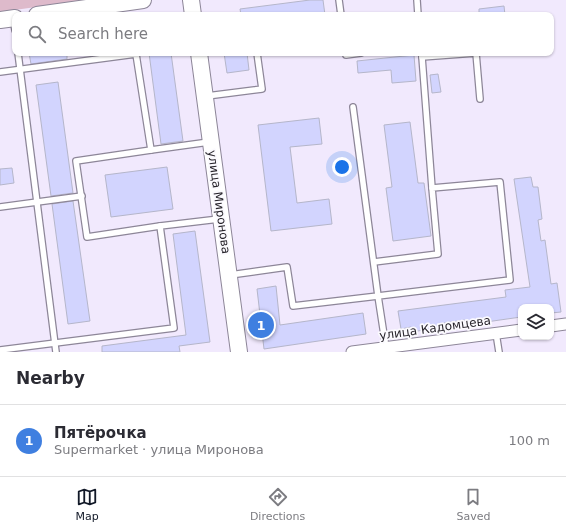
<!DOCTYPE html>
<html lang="en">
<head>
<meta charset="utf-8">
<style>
	:root { --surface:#fff; --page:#f7f7f7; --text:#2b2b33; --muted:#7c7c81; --line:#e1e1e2; --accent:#111827 }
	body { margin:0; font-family:"DejaVu Sans",sans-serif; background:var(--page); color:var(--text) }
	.controls { position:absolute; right:12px; bottom:12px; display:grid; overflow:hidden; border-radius:8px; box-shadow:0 1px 3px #0004 }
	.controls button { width:36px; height:36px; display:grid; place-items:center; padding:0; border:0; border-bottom:1px solid var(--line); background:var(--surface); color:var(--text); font:20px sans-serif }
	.you { position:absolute; left:342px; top:167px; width:14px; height:14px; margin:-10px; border:3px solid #fff; border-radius:50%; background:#1a73e8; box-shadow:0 0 0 6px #1a73e833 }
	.badge { display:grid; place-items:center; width:26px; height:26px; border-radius:50%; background:var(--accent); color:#fff; font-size:13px; font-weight:700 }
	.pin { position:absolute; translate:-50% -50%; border:2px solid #fff; box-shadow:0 1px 4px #0006 }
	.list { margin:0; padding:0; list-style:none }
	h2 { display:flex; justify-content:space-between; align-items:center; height:52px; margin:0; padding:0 16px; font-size:17px }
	h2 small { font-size:13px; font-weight:400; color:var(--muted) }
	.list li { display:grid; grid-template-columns:26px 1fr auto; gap:12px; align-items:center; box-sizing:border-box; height:72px; padding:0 16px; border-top:1px solid var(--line) }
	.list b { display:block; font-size:15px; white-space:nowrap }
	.list p { margin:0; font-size:13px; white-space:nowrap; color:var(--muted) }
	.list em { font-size:13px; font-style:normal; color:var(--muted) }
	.icon { flex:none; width:22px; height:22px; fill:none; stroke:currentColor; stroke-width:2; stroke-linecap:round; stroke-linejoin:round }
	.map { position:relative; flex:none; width:566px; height:352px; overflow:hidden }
	.search { position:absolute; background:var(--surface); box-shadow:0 1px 3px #0004; left:12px; right:12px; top:12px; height:44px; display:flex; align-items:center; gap:10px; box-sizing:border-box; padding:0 14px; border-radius:8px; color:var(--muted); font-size:15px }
	.sheet { height:124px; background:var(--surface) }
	nav { display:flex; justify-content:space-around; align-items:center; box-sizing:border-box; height:56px; border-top:1px solid var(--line); background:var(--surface); font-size:11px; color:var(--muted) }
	nav a { display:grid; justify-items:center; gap:2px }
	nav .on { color:var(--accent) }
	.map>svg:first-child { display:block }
	.green { fill:#debacb }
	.building { fill:#d2d4fe; stroke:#b5b6ca }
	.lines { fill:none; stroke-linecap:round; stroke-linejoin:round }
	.service-casing { stroke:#8d8698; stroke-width:8 }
	.minor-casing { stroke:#8d8698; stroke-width:13 }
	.secondary-casing { stroke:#8d8698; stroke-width:18 }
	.service { stroke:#fff; stroke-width:5.5 }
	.minor { stroke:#fff; stroke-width:11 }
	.secondary { stroke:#fff; stroke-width:16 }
	.labels { text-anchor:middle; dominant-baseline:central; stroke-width:3.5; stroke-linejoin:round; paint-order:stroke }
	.street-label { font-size:12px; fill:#28252c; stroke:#fbfafe }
</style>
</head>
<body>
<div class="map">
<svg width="566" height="352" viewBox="0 0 566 352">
	<rect width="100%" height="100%" fill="#f1e9fd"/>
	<path class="green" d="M 0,0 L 87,0 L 0,12 Z"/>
	<g class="building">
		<path d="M 310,0 L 323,0 L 325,15 L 241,15 L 240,9 Z"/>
		<path d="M 504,6 L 505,15 L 479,15 L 479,9 Z"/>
		<path d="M 29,53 L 67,53 L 67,59 L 31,64 Z"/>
		<path d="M 149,53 L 171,53 L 183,141 L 161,144 Z"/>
		<path d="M 224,53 L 247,53 L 249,70 L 227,73 Z"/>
		<path d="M 414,55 L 416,81 L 392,83 L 391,70 L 358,73 L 357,61 Z"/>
		<path d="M 438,74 L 441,92 L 432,93 L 430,75 Z"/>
		<path d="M 58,82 L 73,193 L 51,196 L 36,85 Z"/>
		<path d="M 319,118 L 322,144 L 290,147 L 297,203 L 329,199 L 332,224 L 271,231 L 258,125 Z"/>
		<path d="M 410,122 L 418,183 L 424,183 L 431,236 L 393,241 L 386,188 L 392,187 L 384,125 Z"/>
		<path d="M 167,167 L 173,209 L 111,217 L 105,175 Z"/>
		<path d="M 12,168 L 14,183 L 0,185 L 0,169 Z"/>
		<path d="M 531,177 L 533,187 L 538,187 L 542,219 L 538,220 L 541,241 L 545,240 L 551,284 L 557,283 L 561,312 L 551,313 L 551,307 L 521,307 L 521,317 L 465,325 L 465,320 L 444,323 L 444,327 L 411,332 L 411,327 L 401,329 L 398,311 L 506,297 L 505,290 L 530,287 L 514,179 Z"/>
		<path d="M 73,201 L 90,321 L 68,324 L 52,204 Z"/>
		<path d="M 195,231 L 210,342 L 179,346 L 180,352 L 102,352 L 102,346 L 186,335 L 173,234 Z"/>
		<path d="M 276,286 L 280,325 L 363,313 L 366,334 L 264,349 L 257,289 Z"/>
	</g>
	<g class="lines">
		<g class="service-casing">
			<g id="service">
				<path d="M 339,0 L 341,15"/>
				<path d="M 417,0 L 418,15"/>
				<path d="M 13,19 L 15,30"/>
				<path d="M 18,53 L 56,352"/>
				<path d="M 346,53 L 346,55 L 361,53"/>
				<path d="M 422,53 L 422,57 L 476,53 L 480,99"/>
				<path d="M 422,57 L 432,188"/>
				<path d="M 0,72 L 136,54 L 151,150 L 209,142"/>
				<path d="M 207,96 L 262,89 L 257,53"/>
				<path d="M 151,150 L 76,161 L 87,237 L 160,226"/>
				<path d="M 0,207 L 82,196"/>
				<path d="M 374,262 L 438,254 L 432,188 L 500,182 L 510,280 L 378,296 L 386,348"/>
				<path d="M 230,275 L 287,267 L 293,306 L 378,296 L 353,107"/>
				<path d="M 496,333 L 499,352"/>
				<path d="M 0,350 L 174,328 L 160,226 L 219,219"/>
			</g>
		</g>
		<g class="minor-casing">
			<g id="minor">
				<path d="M 551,326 L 566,324"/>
				<path d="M 352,352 L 521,330"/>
			</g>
		</g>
		<g class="secondary-casing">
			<g id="secondary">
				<path d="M 191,0 L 193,15"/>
				<path d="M 37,15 L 143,0"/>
				<path d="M 0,20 L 15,18"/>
				<path d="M 199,53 L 239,352"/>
			</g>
		</g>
		<use href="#service" class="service"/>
		<use href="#minor" class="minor"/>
		<use href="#secondary" class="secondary"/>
	</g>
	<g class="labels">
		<g class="street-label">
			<text transform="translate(219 202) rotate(82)">улица Миронова</text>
			<text transform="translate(435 328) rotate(-8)">улица Кадомцева</text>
		</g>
	</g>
</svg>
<div class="controls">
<button><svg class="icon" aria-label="layers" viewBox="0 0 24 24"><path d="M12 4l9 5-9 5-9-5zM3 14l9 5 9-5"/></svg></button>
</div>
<div class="you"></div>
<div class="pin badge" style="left:261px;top:325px;background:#3f7fe0">1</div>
<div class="search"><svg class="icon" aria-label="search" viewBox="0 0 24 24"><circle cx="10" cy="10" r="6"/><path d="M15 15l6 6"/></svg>Search here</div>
</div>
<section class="sheet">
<h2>Nearby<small></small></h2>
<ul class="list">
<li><span class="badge" style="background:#3f7fe0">1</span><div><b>Пятёрочка</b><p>Supermarket · улица Миронова</p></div><em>100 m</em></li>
</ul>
</section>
<nav>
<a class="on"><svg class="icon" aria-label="map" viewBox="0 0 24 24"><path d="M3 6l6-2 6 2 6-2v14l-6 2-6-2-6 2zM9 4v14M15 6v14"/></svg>Map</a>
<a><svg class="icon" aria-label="directions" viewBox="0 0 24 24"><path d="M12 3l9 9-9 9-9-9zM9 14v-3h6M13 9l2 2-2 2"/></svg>Directions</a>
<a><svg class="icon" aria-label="saved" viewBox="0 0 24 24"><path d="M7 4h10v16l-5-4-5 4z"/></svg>Saved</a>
</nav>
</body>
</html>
